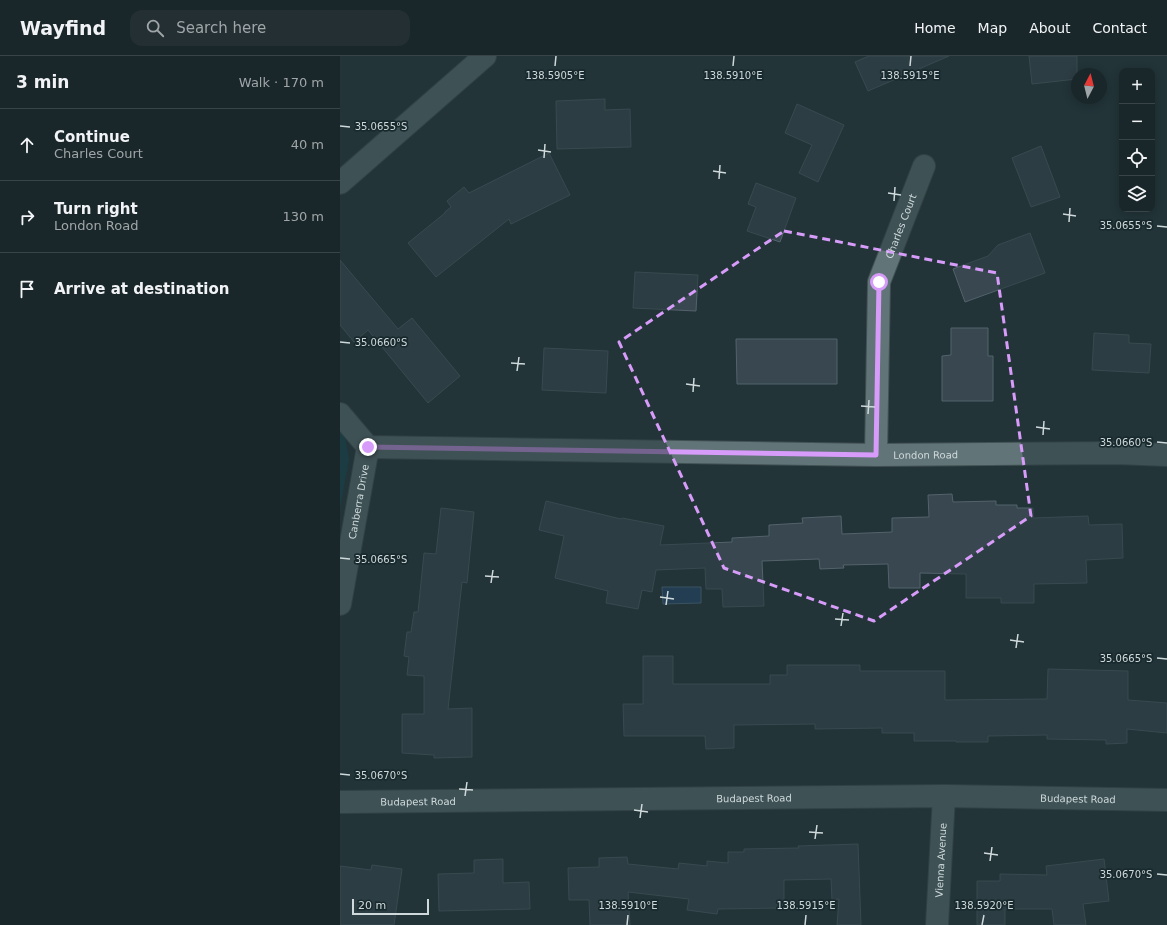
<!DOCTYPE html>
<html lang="en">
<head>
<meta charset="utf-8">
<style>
	:root { --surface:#1a272a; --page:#232f32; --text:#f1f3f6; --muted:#9fa5a8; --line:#384447 }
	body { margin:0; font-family:"DejaVu Sans",sans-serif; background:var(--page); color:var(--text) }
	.controls { position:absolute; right:12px; top:12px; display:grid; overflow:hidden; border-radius:8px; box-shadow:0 2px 10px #0003 }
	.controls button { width:36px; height:36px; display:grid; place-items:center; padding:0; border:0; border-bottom:1px solid var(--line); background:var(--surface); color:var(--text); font:20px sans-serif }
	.compass { position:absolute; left:731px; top:12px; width:36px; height:36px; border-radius:50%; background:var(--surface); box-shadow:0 2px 10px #0003; rotate:7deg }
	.scale { position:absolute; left:12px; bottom:10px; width:77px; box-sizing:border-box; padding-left:4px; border:2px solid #cfd9db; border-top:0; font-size:11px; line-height:14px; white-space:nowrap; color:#cfd9db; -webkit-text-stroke:3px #192a2e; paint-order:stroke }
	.stop { position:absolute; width:12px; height:12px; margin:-9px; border:3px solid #d79bf9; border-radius:50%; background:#fff }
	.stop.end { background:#d79bf9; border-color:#fff; box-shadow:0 1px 4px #0008 }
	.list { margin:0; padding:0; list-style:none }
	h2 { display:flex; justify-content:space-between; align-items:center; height:52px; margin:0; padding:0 16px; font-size:17px }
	h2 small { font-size:13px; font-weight:400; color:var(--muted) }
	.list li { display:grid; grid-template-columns:26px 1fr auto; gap:12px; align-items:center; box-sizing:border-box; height:72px; padding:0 16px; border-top:1px solid var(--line) }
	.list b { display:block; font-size:15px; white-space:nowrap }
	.list p { margin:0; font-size:13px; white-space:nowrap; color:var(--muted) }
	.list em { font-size:13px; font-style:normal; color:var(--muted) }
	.icon { flex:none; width:22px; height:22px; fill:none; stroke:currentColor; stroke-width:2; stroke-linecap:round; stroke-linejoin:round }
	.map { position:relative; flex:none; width:827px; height:869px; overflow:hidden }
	header { display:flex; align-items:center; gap:24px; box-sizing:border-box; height:56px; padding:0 20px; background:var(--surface); border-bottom:1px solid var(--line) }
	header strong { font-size:19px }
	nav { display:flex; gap:22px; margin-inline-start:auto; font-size:14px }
	.search { width:280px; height:36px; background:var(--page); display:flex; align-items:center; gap:10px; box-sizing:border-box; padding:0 14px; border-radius:12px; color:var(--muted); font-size:15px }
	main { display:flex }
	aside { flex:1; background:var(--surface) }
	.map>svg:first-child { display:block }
	.green { fill:#10464f }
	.water { fill:#254a73; stroke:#587592 }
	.building { fill:#394850; stroke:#53626b }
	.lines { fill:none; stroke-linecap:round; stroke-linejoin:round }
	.minor-casing { stroke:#425154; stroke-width:24 }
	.tertiary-casing { stroke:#425154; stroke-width:24 }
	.minor { stroke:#617478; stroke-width:22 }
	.tertiary { stroke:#617478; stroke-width:22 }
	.route { stroke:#d79bf9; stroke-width:5 }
	.marked { fill:none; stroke:#d79bf9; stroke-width:3; stroke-dasharray:8 5; stroke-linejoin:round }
	.ticks { fill:none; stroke:#cfd9db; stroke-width:1.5 }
	.labels { text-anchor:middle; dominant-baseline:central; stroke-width:3.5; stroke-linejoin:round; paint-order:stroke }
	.street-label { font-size:10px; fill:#cfd9db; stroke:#192a2e }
	.ticks-label { font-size:10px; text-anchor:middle; fill:#cfd9db; stroke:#192a2e; stroke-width:3.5; stroke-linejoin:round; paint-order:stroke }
</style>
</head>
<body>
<header>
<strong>Wayfind</strong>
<div class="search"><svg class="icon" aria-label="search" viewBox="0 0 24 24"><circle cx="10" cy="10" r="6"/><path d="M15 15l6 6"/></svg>Search here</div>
<nav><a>Home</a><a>Map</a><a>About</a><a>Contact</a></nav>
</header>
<main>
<aside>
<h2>3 min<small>Walk · 170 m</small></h2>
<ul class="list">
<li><svg class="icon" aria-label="ahead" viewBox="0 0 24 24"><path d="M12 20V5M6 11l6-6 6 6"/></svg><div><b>Continue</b><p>Charles Court</p></div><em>40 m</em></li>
<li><svg class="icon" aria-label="right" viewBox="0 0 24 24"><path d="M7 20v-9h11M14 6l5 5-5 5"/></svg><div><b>Turn right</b><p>London Road</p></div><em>130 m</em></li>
<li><svg class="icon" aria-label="arrive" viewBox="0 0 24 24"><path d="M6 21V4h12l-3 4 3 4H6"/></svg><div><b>Arrive at destination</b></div></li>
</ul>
</aside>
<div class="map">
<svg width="827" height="869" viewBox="0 0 827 869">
	<rect width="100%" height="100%" fill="#233438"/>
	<path class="green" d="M 0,372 L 4,377 L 9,403 L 0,452 Z"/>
	<path class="water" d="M 322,531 L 361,531 L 361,547 L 323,548 Z"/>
	<g class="building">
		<path d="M 529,0 L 609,0 L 528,35 L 515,6 Z"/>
		<path d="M 689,0 L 737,0 L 737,23 L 692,28 Z"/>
		<path d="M 265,43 L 265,54 L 290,53 L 291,91 L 217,93 L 216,45 Z"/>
		<path d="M 457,48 L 504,69 L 478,126 L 459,117 L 472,89 L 445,77 Z"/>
		<path d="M 701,90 L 720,141 L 691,151 L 672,102 Z"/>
		<path d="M 209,97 L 230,139 L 171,168 L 169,163 L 96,221 L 68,187 L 105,157 L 105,156 L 111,151 L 107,145 L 124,131 L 129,137 Z"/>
		<path d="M 416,127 L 456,142 L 440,186 L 407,175 L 416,151 L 408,148 Z"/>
		<path d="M 690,177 L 705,217 L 625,246 L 613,213 L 648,200 L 658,189 Z"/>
		<path d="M 0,204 L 58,273 L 72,262 L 120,320 L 88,347 L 28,274 L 14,286 L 0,269 Z"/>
		<path d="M 295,216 L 358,219 L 356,255 L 293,252 Z"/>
		<path d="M 611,272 L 648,272 L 648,300 L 653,300 L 653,345 L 602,345 L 602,300 L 611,299 Z"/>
		<path d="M 754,277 L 789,279 L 789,287 L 811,288 L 809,317 L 752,314 Z"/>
		<path d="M 396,283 L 497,283 L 497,328 L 397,328 Z"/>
		<path d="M 204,292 L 268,295 L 266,337 L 202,334 Z"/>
		<path d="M 612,438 L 613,446 L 656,445 L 656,449 L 677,449 L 677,452 L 693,452 L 693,462 L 748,460 L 749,469 L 782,468 L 783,502 L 746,504 L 747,527 L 694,528 L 694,547 L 661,547 L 661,542 L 626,542 L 626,518 L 580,517 L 580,532 L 549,532 L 548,508 L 503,509 L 504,512 L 480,513 L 479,503 L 422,505 L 424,550 L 383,551 L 382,533 L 366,533 L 365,512 L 316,514 L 312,536 L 302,534 L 298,553 L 266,547 L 268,535 L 215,522 L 224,480 L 199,474 L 206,445 L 281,463 L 282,462 L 324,470 L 320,489 L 392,486 L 392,482 L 429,480 L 429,469 L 463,467 L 462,462 L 501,460 L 502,478 L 552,476 L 552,462 L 589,461 L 588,439 Z"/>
		<path d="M 101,452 L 134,456 L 127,527 L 122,526 L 108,653 L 132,652 L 132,701 L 94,702 L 94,699 L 62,697 L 62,658 L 84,658 L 84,620 L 67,619 L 69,601 L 64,600 L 67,576 L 71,576 L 74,556 L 78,556 L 84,497 L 96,498 Z"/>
		<path d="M 303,600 L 333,600 L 333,628 L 430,628 L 430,619 L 447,619 L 447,609 L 520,609 L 520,615 L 605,615 L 605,644 L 707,643 L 708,613 L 788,615 L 788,644 L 827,647 L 827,677 L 787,673 L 787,687 L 766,688 L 766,684 L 707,683 L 707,679 L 648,680 L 648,686 L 616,686 L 616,685 L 574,685 L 574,677 L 542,677 L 542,672 L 475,673 L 475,668 L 394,669 L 394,692 L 366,693 L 365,680 L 284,680 L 283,648 L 303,648 Z"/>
		<path d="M 518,788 L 521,869 L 497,869 L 499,843 L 492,844 L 491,823 L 444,824 L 444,852 L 378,853 L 377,858 L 347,854 L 349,843 L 288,836 L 290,869 L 250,869 L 249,844 L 229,844 L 228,812 L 259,811 L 259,802 L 287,801 L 288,808 L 338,813 L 339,807 L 367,810 L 367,805 L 388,807 L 388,796 L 404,796 L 404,793 L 459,792 L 458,790 Z"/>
		<path d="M 163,803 L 163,827 L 189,826 L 190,853 L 99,855 L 98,818 L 134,817 L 134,804 Z"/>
		<path d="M 764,803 L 769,845 L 743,848 L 746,869 L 714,869 L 712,853 L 665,853 L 665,869 L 637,869 L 637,825 L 660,825 L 660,818 L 707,819 L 706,810 Z"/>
		<path d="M 32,809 L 62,813 L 54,869 L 0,869 L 0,810 L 31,814 Z"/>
	</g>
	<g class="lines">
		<g class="minor-casing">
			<g id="minor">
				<path id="s1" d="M 0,358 L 28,391 L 536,399 L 777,397 L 827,399"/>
				<path id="s2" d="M 536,399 L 539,226 L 584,110"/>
				<path id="s3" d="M 0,548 L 28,391"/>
				<path id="s4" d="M 0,746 L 604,740 L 827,744"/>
				<path id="s5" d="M 597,869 L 604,740"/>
			</g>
		</g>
		<g class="tertiary-casing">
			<path id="tertiary" d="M 0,127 L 145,0"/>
		</g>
		<use href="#minor" class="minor"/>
		<use href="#tertiary" class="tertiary"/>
	</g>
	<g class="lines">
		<path class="route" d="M 28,391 L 536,399 L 539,226"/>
	</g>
	<path d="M0 0H827V869H0ZM 444,175 L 657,217 L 691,460 L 534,565 L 384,512 L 279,286 Z" fill="#233438" fill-opacity=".55" fill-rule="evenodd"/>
	<path class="marked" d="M 444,175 L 657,217 L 691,460 L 534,565 L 384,512 L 279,286 Z"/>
	<path class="ticks" d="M 215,10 L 216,0M 393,10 L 394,0M 570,10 L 571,0M 0,70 L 10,71M 198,94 L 211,96M 204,102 L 205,88M 373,115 L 386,117M 379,123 L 380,109M 548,137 L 561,139M 554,145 L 555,131M 723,158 L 736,160M 729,166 L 730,152M 817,170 L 827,171M 0,286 L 10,287M 171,307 L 185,308M 177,315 L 179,301M 346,328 L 360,330M 353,336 L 354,322M 521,350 L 535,351M 528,358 L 529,344M 696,371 L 710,373M 703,379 L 704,365M 817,386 L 827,387M 0,502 L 10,503M 145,520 L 159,521M 151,527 L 153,514M 320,541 L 334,543M 326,549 L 328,535M 495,563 L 509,564M 501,570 L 503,557M 670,584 L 684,586M 676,592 L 678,578M 817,602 L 827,603M 0,718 L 10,719M 119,733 L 133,734M 125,740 L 127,726M 294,754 L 308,756M 300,762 L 302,748M 469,776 L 483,777M 475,783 L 477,769M 644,797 L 658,799M 650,805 L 652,791M 817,818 L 827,819M 287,869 L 288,859M 465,869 L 466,859M 642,869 L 644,859"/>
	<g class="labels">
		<g class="street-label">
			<text stroke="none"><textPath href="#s2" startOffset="233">Charles Court</textPath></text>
			<text stroke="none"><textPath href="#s1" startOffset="601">London Road</textPath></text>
			<text stroke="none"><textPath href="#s3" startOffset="104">Canberra Drive</textPath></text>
			<text stroke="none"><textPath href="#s4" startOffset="414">Budapest Road</textPath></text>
			<text stroke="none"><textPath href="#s4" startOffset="738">Budapest Road</textPath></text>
			<text stroke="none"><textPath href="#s4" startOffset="78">Budapest Road</textPath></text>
			<text stroke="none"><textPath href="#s5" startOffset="65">Vienna Avenue</textPath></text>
		</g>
	</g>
	<g class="ticks-label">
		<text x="215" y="23">138.5905°E</text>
		<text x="393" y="23">138.5910°E</text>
		<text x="570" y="23">138.5915°E</text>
		<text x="41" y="74">35.0655°S</text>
		<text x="786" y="173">35.0655°S</text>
		<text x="41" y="290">35.0660°S</text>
		<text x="786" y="390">35.0660°S</text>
		<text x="41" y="507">35.0665°S</text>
		<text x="786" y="606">35.0665°S</text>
		<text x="41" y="723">35.0670°S</text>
		<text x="786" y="822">35.0670°S</text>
		<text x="288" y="853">138.5910°E</text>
		<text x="466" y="853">138.5915°E</text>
		<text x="644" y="853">138.5920°E</text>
	</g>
</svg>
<div class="controls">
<button>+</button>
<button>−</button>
<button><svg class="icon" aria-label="locate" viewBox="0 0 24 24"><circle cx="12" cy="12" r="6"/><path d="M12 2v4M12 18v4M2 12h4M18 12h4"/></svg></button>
<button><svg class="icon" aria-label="layers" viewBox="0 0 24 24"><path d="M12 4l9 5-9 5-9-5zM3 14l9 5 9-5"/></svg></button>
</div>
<svg class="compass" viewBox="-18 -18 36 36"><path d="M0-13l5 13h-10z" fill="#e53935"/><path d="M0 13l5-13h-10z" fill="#9fa5a8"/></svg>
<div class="scale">20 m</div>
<div class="stop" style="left:539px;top:226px"></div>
<div class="stop end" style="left:28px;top:391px"></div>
</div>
</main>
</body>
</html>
